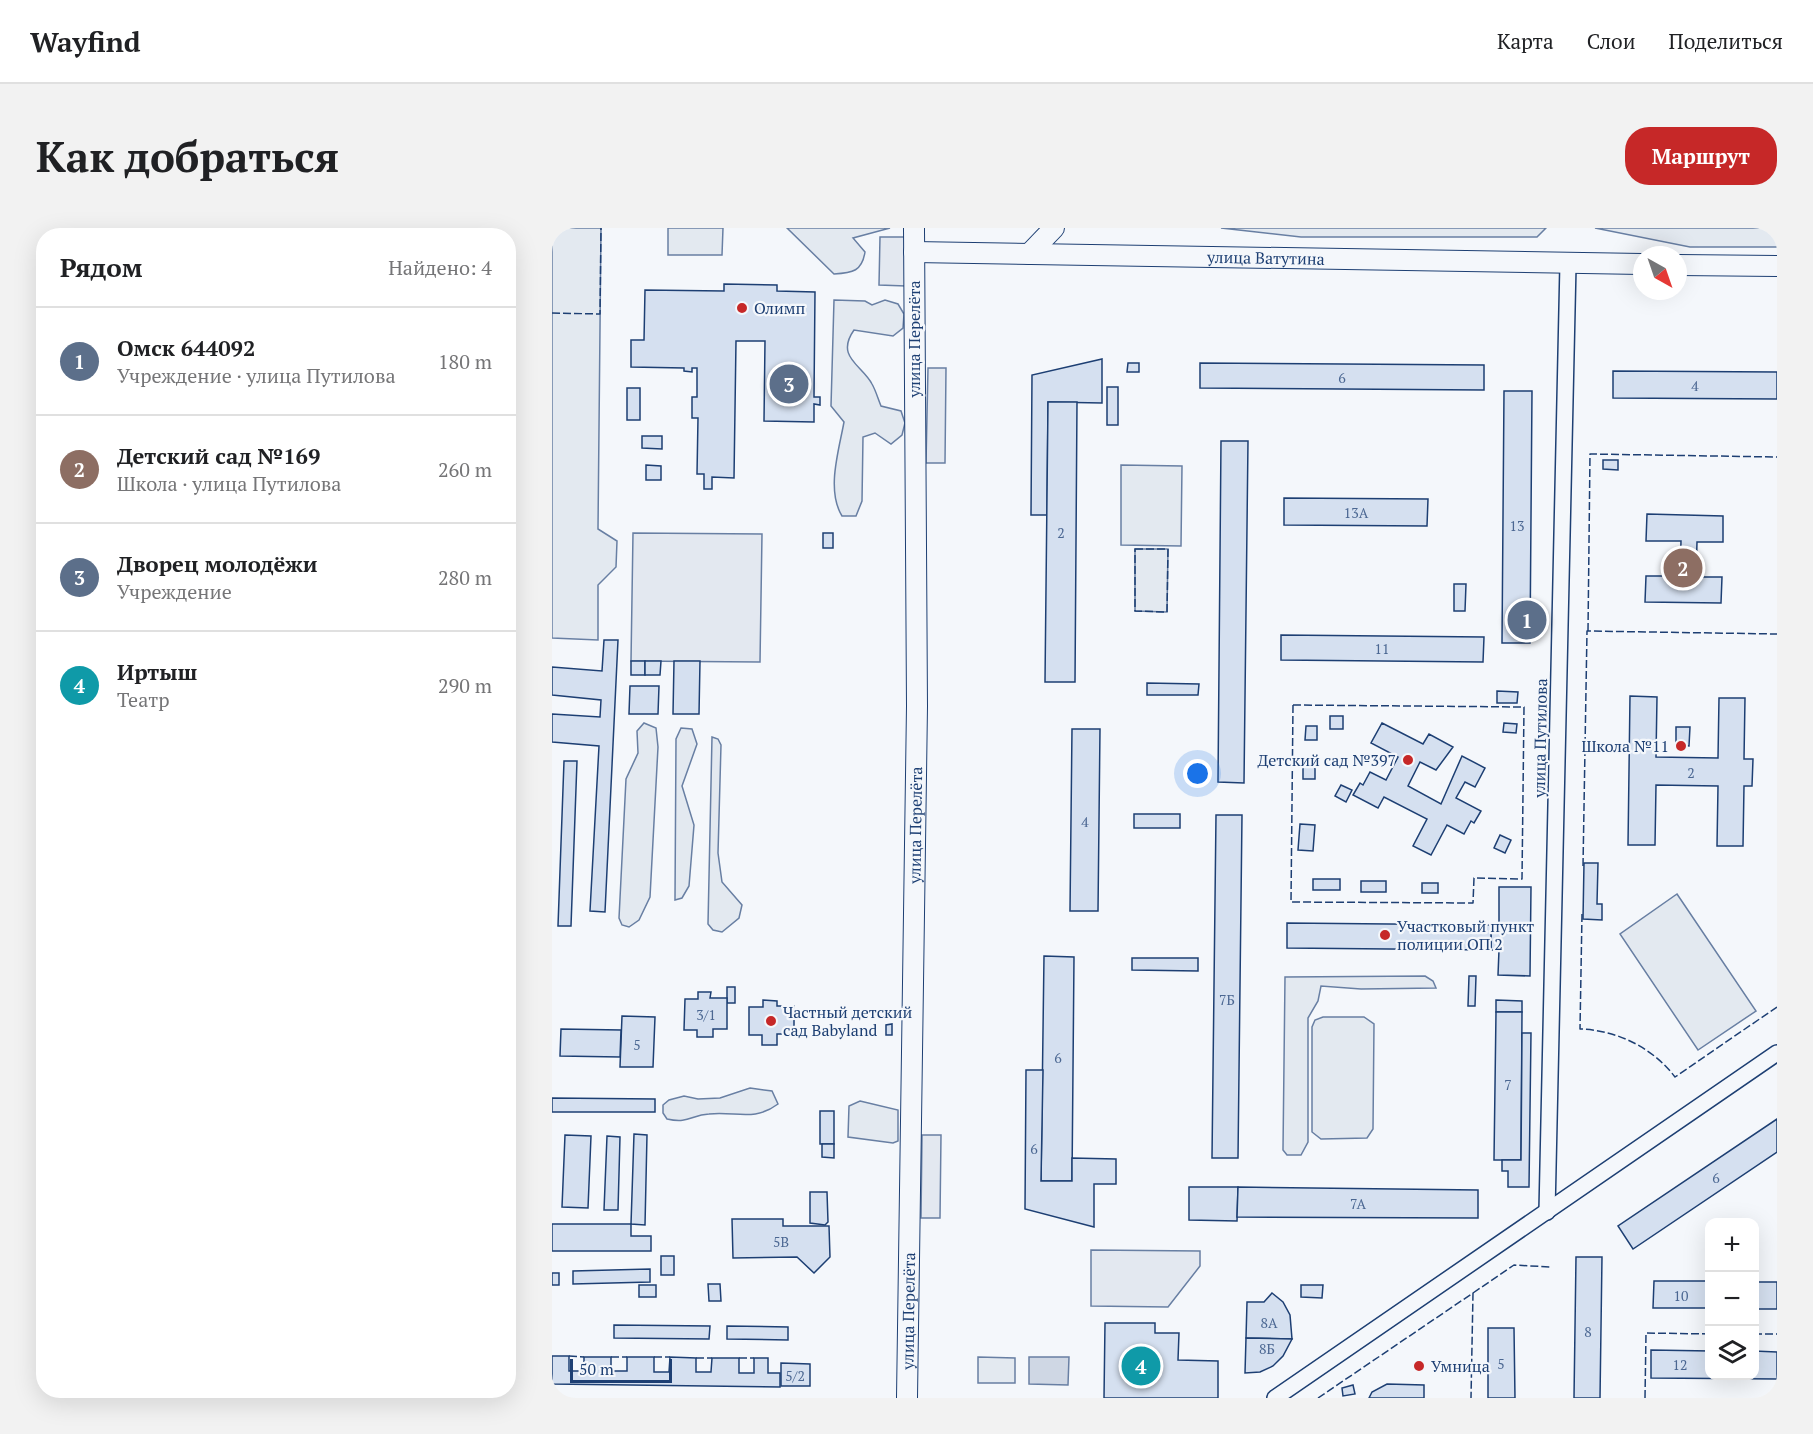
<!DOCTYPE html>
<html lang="ru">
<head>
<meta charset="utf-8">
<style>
	:root { --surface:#fff; --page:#f2f2f2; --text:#202124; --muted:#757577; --line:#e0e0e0; --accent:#c62828 }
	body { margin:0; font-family:"PT Serif",serif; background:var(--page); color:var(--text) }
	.controls { position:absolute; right:18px; bottom:18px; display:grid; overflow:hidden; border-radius:12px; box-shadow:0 6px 24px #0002 }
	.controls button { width:54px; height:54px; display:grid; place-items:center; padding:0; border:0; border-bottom:2px solid var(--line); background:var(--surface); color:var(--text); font:30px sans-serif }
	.compass { position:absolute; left:1081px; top:18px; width:54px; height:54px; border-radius:50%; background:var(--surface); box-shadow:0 6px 24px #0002; rotate:140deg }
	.scale { position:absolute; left:18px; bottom:15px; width:102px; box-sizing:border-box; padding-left:6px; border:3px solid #1d3f73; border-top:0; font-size:16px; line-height:21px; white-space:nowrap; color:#1d3f73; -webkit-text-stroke:4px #f4f7fb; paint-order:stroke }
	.you { position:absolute; left:646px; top:546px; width:21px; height:21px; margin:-15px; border:4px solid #fff; border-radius:50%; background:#1a73e8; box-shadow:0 0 0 9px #1a73e833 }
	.badge { display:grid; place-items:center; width:39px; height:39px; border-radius:50%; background:var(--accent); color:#fff; font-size:20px; font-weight:700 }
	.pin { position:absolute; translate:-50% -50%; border:3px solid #fff; box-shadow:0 2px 6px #0006 }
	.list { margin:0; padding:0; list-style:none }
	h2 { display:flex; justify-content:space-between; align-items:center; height:78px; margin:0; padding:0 24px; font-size:26px }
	h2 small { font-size:20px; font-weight:400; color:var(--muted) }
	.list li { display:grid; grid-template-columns:39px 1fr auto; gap:18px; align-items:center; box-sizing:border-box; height:108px; padding:0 24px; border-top:2px solid var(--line) }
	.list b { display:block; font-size:22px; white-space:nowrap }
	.list p { margin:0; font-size:20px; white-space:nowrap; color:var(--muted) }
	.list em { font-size:20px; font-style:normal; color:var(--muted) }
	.icon { flex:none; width:33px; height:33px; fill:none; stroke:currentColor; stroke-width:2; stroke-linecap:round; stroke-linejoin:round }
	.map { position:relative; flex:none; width:1225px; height:1170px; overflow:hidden; border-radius:24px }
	header { display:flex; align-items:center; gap:36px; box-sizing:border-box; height:84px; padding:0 30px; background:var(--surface); border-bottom:2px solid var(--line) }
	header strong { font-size:28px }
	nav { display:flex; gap:33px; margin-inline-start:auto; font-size:21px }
	.intro { display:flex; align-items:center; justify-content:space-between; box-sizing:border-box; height:144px; padding:0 36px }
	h1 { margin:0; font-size:42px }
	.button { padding:15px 27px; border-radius:24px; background:var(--accent); color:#fff; font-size:21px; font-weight:700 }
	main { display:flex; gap:36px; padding:0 36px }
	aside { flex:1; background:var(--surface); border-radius:24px; box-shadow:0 6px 24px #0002 }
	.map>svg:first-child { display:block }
	.green { fill:#e3e9f0; stroke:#687fa3; stroke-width:1.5 }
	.parking { fill:#e3e8f0; stroke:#687fa3; stroke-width:1.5 }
	.water { fill:#cfd7e4; stroke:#687fa3; stroke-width:1.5 }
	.building { fill:#d5e0f0; stroke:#1d3f73; stroke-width:1.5 }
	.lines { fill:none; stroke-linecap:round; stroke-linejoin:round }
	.minor-casing { stroke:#1d3f73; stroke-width:18 }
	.major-casing { stroke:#1d3f73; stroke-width:22 }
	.minor { stroke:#f4f7fb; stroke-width:15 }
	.major { stroke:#f4f7fb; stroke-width:20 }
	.fence { stroke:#1d3f73; stroke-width:1.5; stroke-dasharray:8 3; stroke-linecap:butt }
	.poi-dot { fill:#c62828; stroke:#f4f7fb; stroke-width:2 }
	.labels { text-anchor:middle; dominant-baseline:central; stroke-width:4.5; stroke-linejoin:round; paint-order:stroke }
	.number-label { font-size:14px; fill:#4b6792 }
	.street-label { font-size:16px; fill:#1d3f73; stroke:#f4f7fb }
	.poi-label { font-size:16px; fill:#1d3f73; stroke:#f4f7fb; text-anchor:start }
</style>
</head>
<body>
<header>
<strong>Wayfind</strong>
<nav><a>Карта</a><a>Слои</a><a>Поделиться</a></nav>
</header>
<div class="intro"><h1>Как добраться</h1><a class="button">Маршрут</a></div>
<main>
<aside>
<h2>Рядом<small>Найдено: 4</small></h2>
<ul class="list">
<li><span class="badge" style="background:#5c6f8a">1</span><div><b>Омск 644092</b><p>Учреждение · улица Путилова</p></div><em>180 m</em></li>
<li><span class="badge" style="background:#8d6e63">2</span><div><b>Детский сад №169</b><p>Школа · улица Путилова</p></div><em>260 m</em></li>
<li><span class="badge" style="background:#5c6f8a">3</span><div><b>Дворец молодёжи</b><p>Учреждение</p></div><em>280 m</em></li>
<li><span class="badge" style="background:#0f9aa8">4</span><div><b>Иртыш</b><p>Театр</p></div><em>290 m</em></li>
</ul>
</aside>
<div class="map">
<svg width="1225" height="1170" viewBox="0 0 1225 1170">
	<rect width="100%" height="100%" fill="#f4f7fb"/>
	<g class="green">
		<path d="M 0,0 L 49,0 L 46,301 L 65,313 L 64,339 L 46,357 L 46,412 L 0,410 Z"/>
		<path d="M 116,0 L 171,0 L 170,27 L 116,27 Z"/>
		<path d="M 235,0 L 338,0 L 301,10 L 313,24 C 310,43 301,45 282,46 Z"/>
		<path d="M 669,0 L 994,0 L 985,9 L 749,9 Z"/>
		<path d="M 1043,0 L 1225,0 L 1225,19 L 1138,19 Z"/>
		<path d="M 282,72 L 313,73 L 320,77 L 333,72 L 346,76 L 352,86 L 351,100 L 341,108 L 302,102 C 283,129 310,137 320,156 C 324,163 326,171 329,178 L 349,183 L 353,195 L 350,207 L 339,216 L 323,205 L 311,209 L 310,273 L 304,288 L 290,288 C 274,262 287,222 292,194 L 279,178 Z"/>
		<path d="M 569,237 L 630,238 L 629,318 L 569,317 Z"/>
		<path d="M 583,321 L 616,321 L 615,384 L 583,383 Z"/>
		<path d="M 92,495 L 104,500 L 106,519 L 98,669 L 87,692 L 77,699 L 70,697 L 67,690 L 74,551 L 86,525 L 85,503 Z"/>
		<path d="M 129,500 L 140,501 L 145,516 L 130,558 L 142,597 L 137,658 L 130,670 L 123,672 L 124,511 Z"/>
		<path d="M 160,509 L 166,511 L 169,517 L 166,625 L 170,654 L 190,677 L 187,690 L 170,704 L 161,702 L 156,696 Z"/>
		<path d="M 1125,666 L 1204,783 L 1146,822 L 1068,706 Z"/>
		<path d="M 873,748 L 881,753 L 884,760 L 809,761 L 769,758 L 766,773 L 756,790 L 756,914 L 749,927 L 735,927 L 731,922 L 733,749 Z"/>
		<path d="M 771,789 L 812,789 L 822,796 L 821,901 L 815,910 L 769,911 L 760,904 L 760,799 L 763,792 Z"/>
		<path d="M 198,860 L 220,863 L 226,876 C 202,894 184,883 157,886 C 139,887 137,896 115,891 L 111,885 L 111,877 L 117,872 L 132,868 L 146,871 L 168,870 Z"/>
		<path d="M 308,873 L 346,882 L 346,913 L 341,915 L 296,909 L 297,878 Z"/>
		<path d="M 426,1129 L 463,1130 L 463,1155 L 426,1155 Z"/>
	</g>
	<g class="parking">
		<path d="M 328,9 L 354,9 L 354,58 L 327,57 Z"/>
		<path d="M 376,140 L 394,140 L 393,235 L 374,235 Z"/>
		<path d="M 81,305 L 210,306 L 208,434 L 79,433 Z"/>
		<path d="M 370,907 L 389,907 L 388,990 L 369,990 Z"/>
		<path d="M 539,1022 L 648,1023 L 648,1038 L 616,1079 L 539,1078 Z"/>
	</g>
	<path class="water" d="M 477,1129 L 517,1129 L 516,1157 L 477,1156 Z"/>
	<g class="building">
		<path d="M 172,56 L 225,57 L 225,63 L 263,64 L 262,169 L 268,169 L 268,177 L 262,176 L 262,194 L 212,193 L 213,113 L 184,113 L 182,250 L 160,249 L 160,261 L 152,261 L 152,246 L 145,246 L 146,190 L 140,190 L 140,169 L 145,169 L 145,140 L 140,140 L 140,144 L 132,143 L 132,140 L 79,139 L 79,112 L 92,112 L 93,62 L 172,63 Z"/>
		<path d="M 550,131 L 550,175 L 496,174 L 495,287 L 479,287 L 480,147 Z"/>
		<path d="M 576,135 L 587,135 L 587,144 L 575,144 Z"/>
		<path d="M 648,135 L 932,137 L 932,162 L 648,160 Z"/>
		<path d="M 1061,143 L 1225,144 L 1225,171 L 1061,170 Z"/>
		<rect x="555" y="159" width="11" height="38"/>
		<rect x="75" y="160" width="13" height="32"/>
		<path d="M 952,163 L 980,163 L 978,415 L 950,415 Z"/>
		<path d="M 496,174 L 525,174 L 523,454 L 493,454 Z"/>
		<path d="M 90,208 L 110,208 L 110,221 L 90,220 Z"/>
		<path d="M 669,213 L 696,213 L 692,555 L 666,554 Z"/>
		<path d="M 1051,232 L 1066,232 L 1066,242 L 1051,241 Z"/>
		<path d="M 94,237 L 109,238 L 109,252 L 94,252 Z"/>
		<path d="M 732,270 L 876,271 L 875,298 L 732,297 Z"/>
		<path d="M 1095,286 L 1171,288 L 1171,314 L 1145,314 L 1144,349 L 1170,349 L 1169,375 L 1093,374 L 1094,348 L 1128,348 L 1129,313 L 1094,313 Z"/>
		<rect x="271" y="305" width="10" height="15"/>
		<path d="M 902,356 L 914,356 L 913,383 L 902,383 Z"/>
		<path d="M 729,407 L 932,409 L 931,434 L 729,432 Z"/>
		<path d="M 52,412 L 66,412 L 53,684 L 38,683 L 47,518 L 0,514 L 0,486 L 48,489 L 49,472 L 0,467 L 0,439 L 50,443 Z"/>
		<rect x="79" y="433" width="14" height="14"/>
		<path d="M 93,433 L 109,433 L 108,447 L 93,447 Z"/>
		<path d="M 122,433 L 148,433 L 147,486 L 121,486 Z"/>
		<path d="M 595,455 L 647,456 L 646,467 L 595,467 Z"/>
		<path d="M 78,458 L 107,458 L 106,486 L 77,486 Z"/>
		<path d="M 945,463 L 966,464 L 965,475 L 945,475 Z"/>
		<path d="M 1078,468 L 1105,469 L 1104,529 L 1166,530 L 1167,470 L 1193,470 L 1192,531 L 1201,531 L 1200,558 L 1192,558 L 1191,618 L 1165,618 L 1166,558 L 1104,557 L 1103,617 L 1076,617 Z"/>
		<rect x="778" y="488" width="13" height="13"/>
		<path d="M 830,495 L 871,516 L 877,506 L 901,519 L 884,542 L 868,534 L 856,558 L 889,576 L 910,528 L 933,540 L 923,559 L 913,554 L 904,570 L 929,583 L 922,595 L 919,593 L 912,606 L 895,597 L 879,627 L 861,618 L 875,591 L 832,569 L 826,580 L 801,567 L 808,555 L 811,557 L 818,544 L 834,552 L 846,529 L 819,515 Z"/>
		<path d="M 952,495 L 965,496 L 964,505 L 951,504 Z"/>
		<path d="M 754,498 L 765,498 L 765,512 L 753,512 Z"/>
		<path d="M 1124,499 L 1138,499 L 1137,518 L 1124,517 Z"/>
		<path d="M 520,501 L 548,501 L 546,683 L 518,683 Z"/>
		<path d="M 12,533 L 25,533 L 19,698 L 6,698 Z"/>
		<rect x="751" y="538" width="12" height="13"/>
		<path d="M 789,557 L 800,562 L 794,574 L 783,568 Z"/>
		<rect x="582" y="586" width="46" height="14"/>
		<path d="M 664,587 L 690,587 L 686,930 L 660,930 Z"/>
		<path d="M 748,596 L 763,597 L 761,623 L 746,622 Z"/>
		<path d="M 948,607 L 959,612 L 953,625 L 942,620 Z"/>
		<path d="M 1032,635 L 1046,635 L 1045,676 L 1050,676 L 1050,692 L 1031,691 Z"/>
		<rect x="761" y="651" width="27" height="11"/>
		<rect x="809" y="653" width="25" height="11"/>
		<rect x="870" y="655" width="16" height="10"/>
		<path d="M 947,659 L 979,659 L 978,748 L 946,747 L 947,722 L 939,722 L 939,697 L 947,697 Z"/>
		<path d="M 735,695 L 939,697 L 939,722 L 735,720 Z"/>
		<path d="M 492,728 L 522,729 L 520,953 L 489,953 Z"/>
		<path d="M 580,730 L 646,730 L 646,743 L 580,742 Z"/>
		<path d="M 917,748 L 924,748 L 923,778 L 916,778 Z"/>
		<rect x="175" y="759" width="8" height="16"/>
		<path d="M 146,764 L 159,764 L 158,770 L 175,770 L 175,801 L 161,801 L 161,809 L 145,809 L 145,802 L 132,802 L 133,771 L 146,771 Z"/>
		<path d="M 211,772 L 225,773 L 225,778 L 242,778 L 242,806 L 225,806 L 225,817 L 210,817 L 210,807 L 197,807 L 197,779 L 211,779 Z"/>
		<path d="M 944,772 L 970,773 L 970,784 L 944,784 Z"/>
		<path d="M 944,784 L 970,784 L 969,932 L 942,932 Z"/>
		<path d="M 70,788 L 103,789 L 101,839 L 68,839 Z"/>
		<path d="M 340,796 L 340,807 L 334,807 L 334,797 Z"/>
		<path d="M 9,801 L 69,802 L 68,829 L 8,828 Z"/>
		<path d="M 970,805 L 979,805 L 977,959 L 956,959 L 956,943 L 950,943 L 950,932 L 969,932 Z"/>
		<path d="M 474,842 L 491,842 L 489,953 L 520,953 L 520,930 L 564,931 L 564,956 L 542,956 L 542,999 L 473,981 Z"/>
		<path d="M 0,870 L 103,871 L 103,884 L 0,884 Z"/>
		<rect x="268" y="883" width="14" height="33"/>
		<path d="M 1225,891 L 1225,924 L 1081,1021 L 1066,998 Z"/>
		<path d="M 82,906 L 95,907 L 93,997 L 79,996 Z"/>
		<path d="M 13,907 L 39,908 L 36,980 L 10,979 Z"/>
		<path d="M 55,908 L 68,909 L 66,982 L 52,982 Z"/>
		<path d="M 270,916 L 282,916 L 282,930 L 270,929 Z"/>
		<path d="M 637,959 L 686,959 L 685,993 L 637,992 Z"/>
		<path d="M 686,959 L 926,962 L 926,990 L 685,989 Z"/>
		<path d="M 258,964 L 275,964 L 276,994 L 273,997 L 258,995 Z"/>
		<path d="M 180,991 L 231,991 L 231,998 L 277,998 L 278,1029 L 262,1045 L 245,1029 L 181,1030 Z"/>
		<path d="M 0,996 L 79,996 L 79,1008 L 99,1008 L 99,1023 L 0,1023 Z"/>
		<rect x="109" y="1028" width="13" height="19"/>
		<path d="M 1024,1029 L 1050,1029 L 1048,1170 L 1022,1170 Z"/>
		<path d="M 98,1041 L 98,1054 L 21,1056 L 21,1043 Z"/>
		<rect x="0" y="1045" width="7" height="12"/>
		<path d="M 1102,1053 L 1158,1053 L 1158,1080 L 1101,1080 Z"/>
		<rect x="1202" y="1054" width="23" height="27"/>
		<path d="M 156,1056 L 168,1056 L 169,1073 L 157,1073 Z"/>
		<rect x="87" y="1057" width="17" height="12"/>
		<path d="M 749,1057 L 771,1057 L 770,1070 L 749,1069 Z"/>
		<path d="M 720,1065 L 731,1074 L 738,1087 L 740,1111 L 694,1110 L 695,1074 L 712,1074 Z"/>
		<path d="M 553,1095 L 603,1095 L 603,1105 L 627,1105 L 626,1132 L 666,1133 L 666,1170 L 552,1170 Z"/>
		<path d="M 62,1097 L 158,1098 L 157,1111 L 62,1110 Z"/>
		<path d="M 175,1098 L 236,1099 L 236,1112 L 175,1111 Z"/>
		<path d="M 936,1100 L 962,1100 L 963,1170 L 936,1170 Z"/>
		<path d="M 694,1110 L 740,1111 L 731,1128 L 721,1138 L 708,1144 L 693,1145 Z"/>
		<path d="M 1099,1122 L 1158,1123 L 1158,1148 L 1202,1148 L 1202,1123 L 1225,1124 L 1225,1151 L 1099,1150 Z"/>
		<path d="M 0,1128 L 17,1128 L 17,1143 L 32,1143 L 32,1129 L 59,1129 L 59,1143 L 75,1143 L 75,1129 L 102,1129 L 102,1144 L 117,1144 L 118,1129 L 144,1130 L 144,1144 L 159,1144 L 160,1130 L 187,1130 L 187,1145 L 202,1145 L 202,1130 L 216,1130 L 216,1145 L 228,1145 L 228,1159 L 0,1156 Z"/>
		<path d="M 229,1135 L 258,1136 L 258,1158 L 229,1158 Z"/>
		<path d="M 835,1156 L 872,1157 L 872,1170 L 817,1170 L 820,1164 Z"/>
		<path d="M 801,1157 L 803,1166 L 791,1168 L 790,1160 Z"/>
	</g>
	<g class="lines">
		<g class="minor-casing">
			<g id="minor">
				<path d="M 995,984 L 1016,36"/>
				<path d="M 723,1170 L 1225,825"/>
			</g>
		</g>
		<g class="major-casing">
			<g id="major">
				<path id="s1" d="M 362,24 L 1090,36"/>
				<path d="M 477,26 L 502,0"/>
				<path d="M 1126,37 L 1225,38"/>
				<path id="s2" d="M 355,1170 L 365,478 L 362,0"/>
			</g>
		</g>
		<use href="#minor" class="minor"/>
		<use href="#major" class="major"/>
		<g class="fence">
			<path d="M 0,85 L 48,86 L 49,0"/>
			<path d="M 583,321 L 616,321 L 615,384 L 583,383 Z"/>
			<path d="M 1036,403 L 1038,226 L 1225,229"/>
			<path d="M 741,477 L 972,479 L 970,651 L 922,650 L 921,675 L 739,674 Z"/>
			<path d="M 1031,638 L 1035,403 L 1225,406"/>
			<path d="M 1030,686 L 1028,801 C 1065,802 1101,820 1123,849 L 1225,779"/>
			<path d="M 921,1065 L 962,1037 L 999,1039"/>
			<path d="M 1202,1106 L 1225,1106"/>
			<path d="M 17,1128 L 32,1129"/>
			<path d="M 59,1129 L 75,1129"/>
			<path d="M 102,1129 L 118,1129"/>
			<path d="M 144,1130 L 160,1130"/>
			<path d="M 187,1130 L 202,1130"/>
			<path d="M 766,1170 L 921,1065 L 919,1170"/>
			<path d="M 1093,1170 L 1094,1105 L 1158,1106"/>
		</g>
	</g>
	<g class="poi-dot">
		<circle cx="190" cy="80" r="6"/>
		<circle cx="1129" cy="518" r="6"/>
		<circle cx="856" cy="532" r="6"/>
		<circle cx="833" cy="707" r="6"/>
		<circle cx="219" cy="793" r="6"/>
		<circle cx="867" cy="1138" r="6"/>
	</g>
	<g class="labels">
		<g class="number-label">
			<text x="790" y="149">6</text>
			<text x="1143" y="157">4</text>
			<text x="804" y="284">13А</text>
			<text x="965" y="297">13</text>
			<text x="509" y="304">2</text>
			<text x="830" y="420">11</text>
			<text x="1139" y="544">2</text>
			<text x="533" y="593">4</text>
			<text x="675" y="771">7Б</text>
			<text x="154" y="786">3/1</text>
			<text x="85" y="816">5</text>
			<text x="506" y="829">6</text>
			<text x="956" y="856">7</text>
			<text x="482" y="920">6</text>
			<text x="1164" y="949">6</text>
			<text x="806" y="975">7А</text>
			<text x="229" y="1013">5В</text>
			<text x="1129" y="1067">10</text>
			<text x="717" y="1094">8А</text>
			<text x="1036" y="1103">8</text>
			<text x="715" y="1120">8Б</text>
			<text x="949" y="1135">5</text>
			<text x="1128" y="1136">12</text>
			<text x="243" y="1147">5/2</text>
		</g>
		<g class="street-label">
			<text stroke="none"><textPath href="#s1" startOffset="352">улица Ватутина</textPath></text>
			<text transform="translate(362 111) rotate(-90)">улица Перелёта</text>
			<text transform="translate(988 510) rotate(-89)">улица Путилова</text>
			<text stroke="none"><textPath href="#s2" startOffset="573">улица Перелёта</textPath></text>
			<text stroke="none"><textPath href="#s2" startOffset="87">улица Перелёта</textPath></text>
		</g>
		<g class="poi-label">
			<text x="202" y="80">Олимп</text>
			<text x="1117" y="518" text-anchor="end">Школа №11</text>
			<text x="844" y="532" text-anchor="end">Детский сад №397</text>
			<text x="845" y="698">Участковый пункт<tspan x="845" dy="18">полиции ОП 2</tspan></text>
			<text x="231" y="784">Частный детский<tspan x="231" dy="18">сад Babyland</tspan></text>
			<text x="879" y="1138">Умница</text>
		</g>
	</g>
</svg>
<div class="controls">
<button>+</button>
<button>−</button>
<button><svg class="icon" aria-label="layers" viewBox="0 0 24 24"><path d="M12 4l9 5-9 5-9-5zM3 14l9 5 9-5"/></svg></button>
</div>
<svg class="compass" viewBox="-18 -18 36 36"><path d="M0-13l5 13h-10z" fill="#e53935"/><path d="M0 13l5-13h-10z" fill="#757577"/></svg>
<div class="scale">50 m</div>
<div class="you"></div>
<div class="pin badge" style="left:975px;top:392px;background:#5c6f8a">1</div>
<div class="pin badge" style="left:1131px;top:340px;background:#8d6e63">2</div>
<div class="pin badge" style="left:237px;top:156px;background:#5c6f8a">3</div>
<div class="pin badge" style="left:589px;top:1138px;background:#0f9aa8">4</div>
</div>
</main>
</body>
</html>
